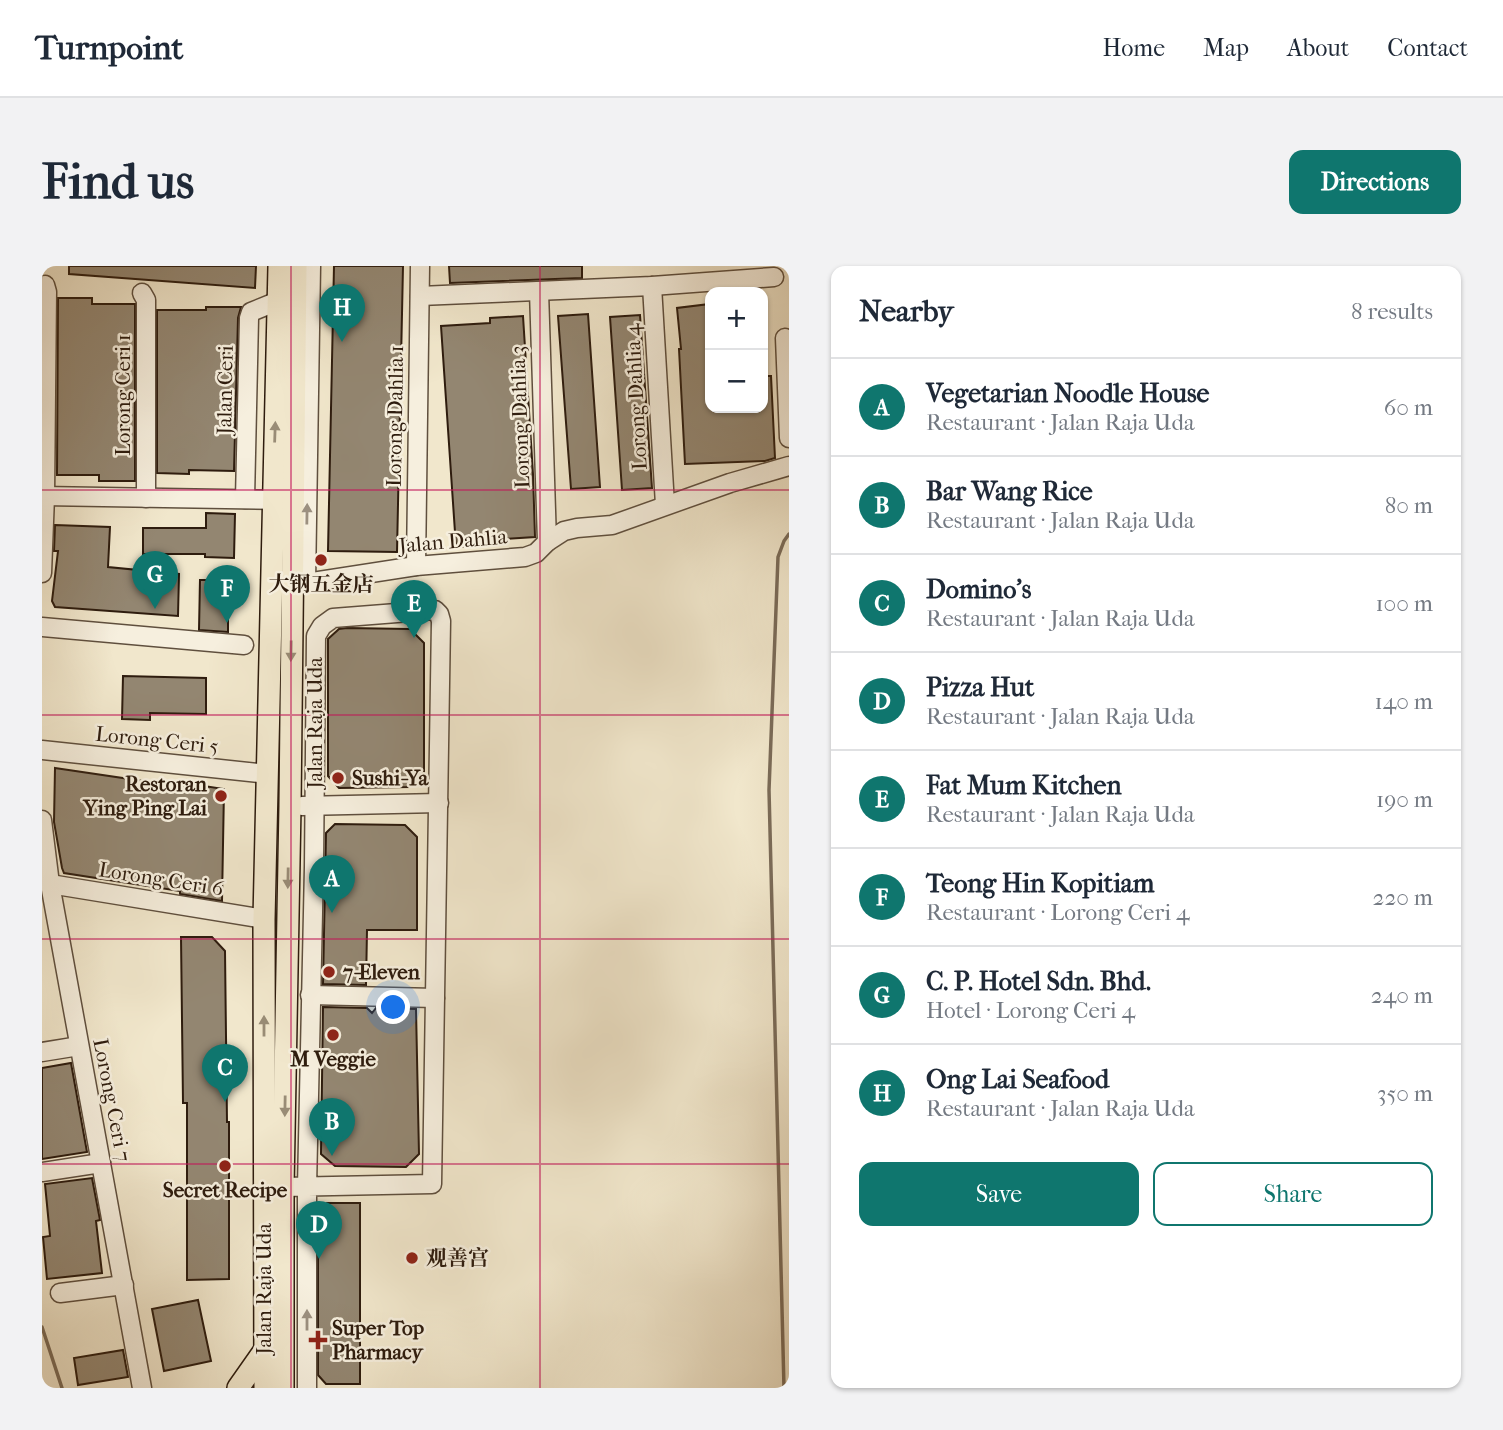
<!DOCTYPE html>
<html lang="en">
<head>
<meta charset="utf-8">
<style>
	:root { --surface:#fff; --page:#f2f2f3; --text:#1f2937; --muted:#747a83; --line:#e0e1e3; --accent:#0f766e }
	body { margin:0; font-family:"IM FELL French Canon","Noto Serif SC",serif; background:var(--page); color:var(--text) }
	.controls { position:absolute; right:21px; top:21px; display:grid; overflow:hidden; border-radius:14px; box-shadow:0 2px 5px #0004 }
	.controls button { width:63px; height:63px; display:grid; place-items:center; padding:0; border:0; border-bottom:2px solid var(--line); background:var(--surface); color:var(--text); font:35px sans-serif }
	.you { position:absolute; left:352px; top:742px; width:24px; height:24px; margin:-18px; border:5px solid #fff; border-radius:50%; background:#1a73e8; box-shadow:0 0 0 10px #1a73e833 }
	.badge { display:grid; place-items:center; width:46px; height:46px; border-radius:50%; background:var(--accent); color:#fff; font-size:23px; font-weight:700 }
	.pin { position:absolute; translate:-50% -58px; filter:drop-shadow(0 2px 4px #0008) }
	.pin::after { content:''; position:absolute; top:37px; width:24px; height:21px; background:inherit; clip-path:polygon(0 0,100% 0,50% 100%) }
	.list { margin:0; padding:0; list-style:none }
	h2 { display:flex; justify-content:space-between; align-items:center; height:91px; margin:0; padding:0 28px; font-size:30px }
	h2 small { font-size:23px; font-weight:400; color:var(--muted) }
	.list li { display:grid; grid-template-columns:46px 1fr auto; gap:21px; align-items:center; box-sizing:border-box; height:98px; padding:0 28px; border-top:2px solid var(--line) }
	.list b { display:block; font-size:26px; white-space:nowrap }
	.list p { margin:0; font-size:23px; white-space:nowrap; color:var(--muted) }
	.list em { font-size:23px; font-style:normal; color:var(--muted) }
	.actions { display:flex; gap:14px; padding:21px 28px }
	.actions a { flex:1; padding:16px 0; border:2px solid var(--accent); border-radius:14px; text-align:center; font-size:24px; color:var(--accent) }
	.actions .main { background:var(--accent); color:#fff }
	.map { position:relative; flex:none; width:747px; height:1122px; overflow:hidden; border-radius:14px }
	header { display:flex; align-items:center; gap:42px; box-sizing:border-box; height:98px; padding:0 35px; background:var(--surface); border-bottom:2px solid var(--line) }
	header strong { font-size:33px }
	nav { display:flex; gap:38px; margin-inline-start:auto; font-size:24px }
	.intro { display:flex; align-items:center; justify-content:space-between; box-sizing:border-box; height:168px; padding:0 42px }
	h1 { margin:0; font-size:49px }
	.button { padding:18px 32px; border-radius:14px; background:var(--accent); color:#fff; font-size:24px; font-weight:700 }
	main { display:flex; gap:42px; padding:0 42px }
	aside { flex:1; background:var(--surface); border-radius:14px; box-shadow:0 2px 5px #0004 }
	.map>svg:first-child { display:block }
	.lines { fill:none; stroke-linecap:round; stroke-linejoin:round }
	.stream { stroke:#7b6c59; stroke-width:3.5 }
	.building { fill:#938671; stroke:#2e1c0e; stroke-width:2 }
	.minor-casing { stroke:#5f4f3e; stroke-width:21 }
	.major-casing { stroke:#2e1c0e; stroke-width:24 }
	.minor { stroke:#f6efde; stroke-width:18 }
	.major { stroke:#f1e7cc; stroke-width:21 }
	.oneway { fill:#998c76 }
	.oneway2 { fill:#9c9080 }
	.grid { fill:none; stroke:#c2185b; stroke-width:2; stroke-opacity:0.55 }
	.poi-dot { fill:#8f2418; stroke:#f6efde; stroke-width:2.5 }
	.labels { text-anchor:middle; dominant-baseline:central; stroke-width:5; stroke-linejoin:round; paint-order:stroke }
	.street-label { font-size:21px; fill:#2e1c0e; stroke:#f6efde }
	.poi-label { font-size:21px; font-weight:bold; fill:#2e1c0e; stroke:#f6efde; text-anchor:start }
</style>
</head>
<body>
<header>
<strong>Turnpoint</strong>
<nav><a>Home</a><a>Map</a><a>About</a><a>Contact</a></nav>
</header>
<div class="intro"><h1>Find us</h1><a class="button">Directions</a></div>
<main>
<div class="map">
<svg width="747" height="1122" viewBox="0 0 747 1122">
	<rect width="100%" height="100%" fill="#f1e7cc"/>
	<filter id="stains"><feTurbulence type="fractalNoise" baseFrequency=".00286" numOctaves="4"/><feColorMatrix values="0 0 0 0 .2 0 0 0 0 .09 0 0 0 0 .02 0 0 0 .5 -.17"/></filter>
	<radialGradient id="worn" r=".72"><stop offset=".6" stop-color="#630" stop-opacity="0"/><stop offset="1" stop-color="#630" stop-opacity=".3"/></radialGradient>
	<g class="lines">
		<g class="stream">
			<path d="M 0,1061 L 20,1122"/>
			<path d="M 742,1122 L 727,524 L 736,291 L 742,275 L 747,268"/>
		</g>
	</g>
	<g class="building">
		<path d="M 27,0 L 214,0 L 213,22 L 27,8 Z"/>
		<path d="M 292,0 L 361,0 L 355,286 L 286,285 Z"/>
		<path d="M 407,0 L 540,0 L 540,12 L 408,17 Z"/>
		<path d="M 16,32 L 50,32 L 50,38 L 93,38 L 93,215 L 57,215 L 57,209 L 15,209 Z"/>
		<path d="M 668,38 L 668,142 L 721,142 L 721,110 L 729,110 L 733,192 L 723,195 L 643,198 L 637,83 L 639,83 L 635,42 Z"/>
		<path d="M 164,41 L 199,41 L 196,52 L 192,205 L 147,204 L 147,208 L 115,207 L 115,44 L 164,44 Z"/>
		<path d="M 546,48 L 558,221 L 529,223 L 516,50 Z"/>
		<path d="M 598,49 L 610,222 L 580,224 L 568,51 Z"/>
		<path d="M 481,50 L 491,208 L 493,271 L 447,274 L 447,279 L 414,281 L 399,60 L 448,57 L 448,52 Z"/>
		<path d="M 164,247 L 193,248 L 192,292 L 163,291 L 163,288 L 101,288 L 101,262 L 164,262 Z"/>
		<path d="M 13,259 L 68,261 L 66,301 L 137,308 L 136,350 L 13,341 L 10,335 L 16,285 L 12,285 Z"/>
		<path d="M 158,314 L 186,314 L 186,366 L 157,364 Z"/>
		<path d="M 305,362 L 368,363 L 382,377 L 382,509 L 369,521 L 297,522 L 286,510 L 286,373 L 297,363 Z"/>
		<path d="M 81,410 L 164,412 L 164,448 L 108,447 L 108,454 L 80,453 Z"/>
		<path d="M 13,502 L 142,521 L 142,517 L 182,523 L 180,635 L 138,628 L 138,625 L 22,607 L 20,602 L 12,556 Z"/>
		<path d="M 293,558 L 363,559 L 375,571 L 375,664 L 325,664 L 324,719 L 281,718 L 284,567 Z"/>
		<path d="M 139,671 L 170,671 L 183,685 L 185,856 L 187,856 L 187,1013 L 145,1014 L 145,837 L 141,837 Z"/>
		<path d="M 281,741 L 325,742 L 330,747 L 334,742 L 374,743 L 377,888 L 364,901 L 293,900 L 279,888 Z"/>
		<path d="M 29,797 L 45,886 L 0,893 L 0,802 Z"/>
		<path d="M 50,912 L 58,954 L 54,955 L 60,1007 L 5,1013 L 1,971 L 8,970 L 3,918 Z"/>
		<path d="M 285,937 L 318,937 L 318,1118 L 284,1118 L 276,1109 L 276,946 Z"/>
		<path d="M 156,1034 L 169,1095 L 122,1105 L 110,1043 Z"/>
		<path d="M 81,1084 L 86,1111 L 36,1119 L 32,1092 Z"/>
	</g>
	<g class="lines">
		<g class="minor-casing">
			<g id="minor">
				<path d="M 610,20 L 623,239"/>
				<path d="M 497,25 L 505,276"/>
				<path d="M 100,27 L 104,34 L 104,232"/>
				<path d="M 378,30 L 610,20 L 732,11"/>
				<path d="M 743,72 L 747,172"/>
				<path d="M 0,230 L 245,234"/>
				<path d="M 203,233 L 207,52 L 209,46 L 236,35"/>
				<path d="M 374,300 L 378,0"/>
				<path d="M 0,307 L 3,230 L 5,26 L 3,19"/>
				<path d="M 239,317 L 264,317 L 374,300 L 483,291 L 494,287 L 505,276 L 522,265 L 535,262 L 570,259 L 688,217 L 747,200"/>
				<path d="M 264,317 L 269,0"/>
				<path d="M 0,361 L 202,379"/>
				<path d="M 0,484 L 226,508"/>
				<path d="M 260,540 L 397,537"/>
				<path d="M 0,554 L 8,618 L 100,1122"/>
				<path d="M 8,618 L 222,653"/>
				<path d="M 268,729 L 393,732"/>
				<path d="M 0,786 L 37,780"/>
				<path d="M 0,906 L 59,897"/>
				<path d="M 241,921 C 291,920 340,919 390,918 L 399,355 L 397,348 L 393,344 L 291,352 L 280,360 L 274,370 L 272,601 L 265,921 L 265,1122"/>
				<path d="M 18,1027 L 82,1019"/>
			</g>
		</g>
		<g class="major-casing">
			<g id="major">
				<path d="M 196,1122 L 222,1085"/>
				<path d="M 223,1122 L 222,653 L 237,0"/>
				<path d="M 241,1122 L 241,921 L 248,540 L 254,0"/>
			</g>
		</g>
		<use href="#minor" class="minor"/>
		<use href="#major" class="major"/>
	</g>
	<defs><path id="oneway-solid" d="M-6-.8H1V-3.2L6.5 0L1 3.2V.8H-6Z" transform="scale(1.75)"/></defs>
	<g class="oneway">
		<use href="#oneway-solid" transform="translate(233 166) rotate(-88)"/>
		<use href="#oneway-solid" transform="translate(249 385) rotate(91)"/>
		<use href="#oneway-solid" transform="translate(246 612) rotate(91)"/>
		<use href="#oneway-solid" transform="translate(222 760) rotate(-90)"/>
		<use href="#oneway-solid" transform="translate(243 840) rotate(91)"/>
	</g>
	<g class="oneway2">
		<use href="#oneway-solid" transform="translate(265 248) rotate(-89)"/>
		<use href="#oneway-solid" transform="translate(265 1054) rotate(-90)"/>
	</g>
	<path class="grid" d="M 249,0 L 249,1122M 498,0 L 498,1122M 0,224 L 747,224M 0,449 L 747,449M 0,673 L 747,673M 0,898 L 747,898"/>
	<g class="poi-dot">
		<circle cx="279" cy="294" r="7"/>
		<circle cx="296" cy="512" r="7"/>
		<circle cx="179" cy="530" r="7"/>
		<circle cx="287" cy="706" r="7"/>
		<circle cx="291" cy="769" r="7"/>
		<circle cx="183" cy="900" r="7"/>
		<circle cx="370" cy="992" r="7"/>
		<path d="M272.5 1063.5h7v7h7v7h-7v7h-7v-7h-7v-7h7z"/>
	</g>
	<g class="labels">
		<g class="street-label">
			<text transform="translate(183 124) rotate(-89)">Jalan Ceri</text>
			<text transform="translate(81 129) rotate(-90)">Lorong Ceri 1</text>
			<text transform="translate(594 131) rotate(-93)">Lorong Dahlia 4</text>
			<text transform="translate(353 150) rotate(-89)">Lorong Dahlia 1</text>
			<text transform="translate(478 151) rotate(-92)">Lorong Dahlia 3</text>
			<text transform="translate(411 275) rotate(-5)">Jalan Dahlia</text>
			<text transform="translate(273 457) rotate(-90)">Jalan Raja Uda</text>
			<text transform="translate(115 474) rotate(6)">Lorong Ceri 5</text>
			<text transform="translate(119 613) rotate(9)">Lorong Ceri 6</text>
			<text transform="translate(70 834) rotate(79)">Lorong Ceri 7</text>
			<text transform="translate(222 1023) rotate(-90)">Jalan Raja Uda</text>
		</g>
		<g class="poi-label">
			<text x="279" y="318" text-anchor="middle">大钢五金店</text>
			<text x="310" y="512">Sushi-Ya</text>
			<text x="165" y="518" text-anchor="end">Restoran<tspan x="165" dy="24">Ying Ping Lai</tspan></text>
			<text x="301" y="706">7-Eleven</text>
			<text x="291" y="793" text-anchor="middle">M Veggie</text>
			<text x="183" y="924" text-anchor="middle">Secret Recipe</text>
			<text x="384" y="992">观善宫</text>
			<text x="290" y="1062">Super Top<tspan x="290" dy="24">Pharmacy</tspan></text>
		</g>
	</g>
	<rect width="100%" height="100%" filter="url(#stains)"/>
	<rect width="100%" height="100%" fill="url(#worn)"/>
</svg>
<div class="controls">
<button>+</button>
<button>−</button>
</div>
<div class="you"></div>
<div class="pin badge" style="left:290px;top:647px">A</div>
<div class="pin badge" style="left:290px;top:890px">B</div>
<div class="pin badge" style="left:183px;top:836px">C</div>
<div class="pin badge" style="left:277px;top:993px">D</div>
<div class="pin badge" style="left:372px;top:372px">E</div>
<div class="pin badge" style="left:185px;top:357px">F</div>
<div class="pin badge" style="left:113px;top:343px">G</div>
<div class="pin badge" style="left:300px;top:76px">H</div>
</div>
<aside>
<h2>Nearby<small>8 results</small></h2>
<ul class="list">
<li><span class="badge">A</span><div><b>Vegetarian Noodle House</b><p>Restaurant · Jalan Raja Uda</p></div><em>60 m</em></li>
<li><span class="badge">B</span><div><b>Bar Wang Rice</b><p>Restaurant · Jalan Raja Uda</p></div><em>80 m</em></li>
<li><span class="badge">C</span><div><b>Domino's</b><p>Restaurant · Jalan Raja Uda</p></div><em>100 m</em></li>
<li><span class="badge">D</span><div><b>Pizza Hut</b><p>Restaurant · Jalan Raja Uda</p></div><em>140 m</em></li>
<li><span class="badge">E</span><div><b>Fat Mum Kitchen</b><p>Restaurant · Jalan Raja Uda</p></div><em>190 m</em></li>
<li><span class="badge">F</span><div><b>Teong Hin Kopitiam</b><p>Restaurant · Lorong Ceri 4</p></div><em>220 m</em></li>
<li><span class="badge">G</span><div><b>C. P. Hotel Sdn. Bhd.</b><p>Hotel · Lorong Ceri 4</p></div><em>240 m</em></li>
<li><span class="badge">H</span><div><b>Ong Lai Seafood</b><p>Restaurant · Jalan Raja Uda</p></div><em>350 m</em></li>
</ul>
<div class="actions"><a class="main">Save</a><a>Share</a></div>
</aside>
</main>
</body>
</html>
